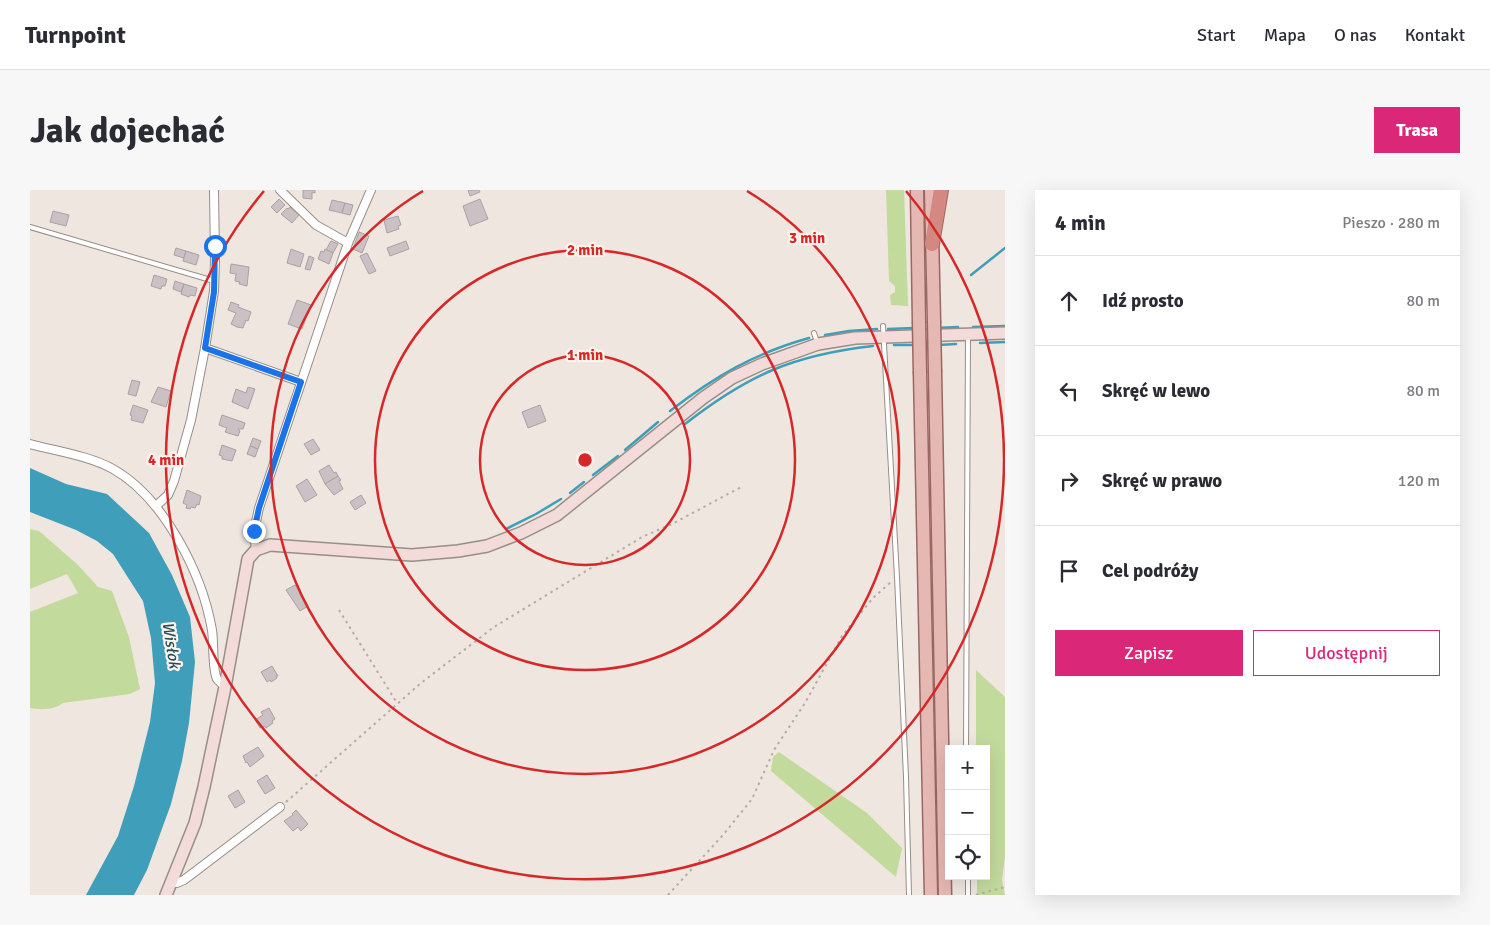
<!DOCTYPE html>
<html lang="pl">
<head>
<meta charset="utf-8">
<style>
	:root { --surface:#fff; --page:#f7f7f7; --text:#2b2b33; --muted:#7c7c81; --line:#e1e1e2; --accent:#db2777 }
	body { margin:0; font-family:Signika,sans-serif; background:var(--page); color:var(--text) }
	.controls { position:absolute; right:15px; bottom:15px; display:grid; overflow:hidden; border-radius:0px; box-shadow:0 5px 20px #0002 }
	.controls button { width:45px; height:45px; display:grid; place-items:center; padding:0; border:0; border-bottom:1px solid var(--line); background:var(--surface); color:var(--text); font:25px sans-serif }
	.stop { position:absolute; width:15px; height:15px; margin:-11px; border:4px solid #1a73e8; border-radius:50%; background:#fff }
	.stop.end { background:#1a73e8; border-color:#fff; box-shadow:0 1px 5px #0008 }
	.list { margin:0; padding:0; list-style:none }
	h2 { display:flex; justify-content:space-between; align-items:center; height:65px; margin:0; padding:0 20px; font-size:21px }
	h2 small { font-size:16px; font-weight:400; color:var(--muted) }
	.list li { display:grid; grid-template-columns:32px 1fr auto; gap:15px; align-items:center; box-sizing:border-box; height:90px; padding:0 20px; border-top:1px solid var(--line) }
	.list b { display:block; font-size:19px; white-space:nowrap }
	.list em { font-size:16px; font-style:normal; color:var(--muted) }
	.actions { display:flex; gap:10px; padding:15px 20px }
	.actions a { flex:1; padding:11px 0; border:1px solid var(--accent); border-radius:0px; text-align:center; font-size:18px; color:var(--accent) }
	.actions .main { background:var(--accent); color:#fff }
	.icon { flex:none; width:28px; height:28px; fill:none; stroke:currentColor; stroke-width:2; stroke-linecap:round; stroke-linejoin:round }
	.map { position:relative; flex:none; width:975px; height:705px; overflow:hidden; border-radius:0px }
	header { display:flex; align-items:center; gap:30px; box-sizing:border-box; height:70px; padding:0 25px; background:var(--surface); border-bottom:1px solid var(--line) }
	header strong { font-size:24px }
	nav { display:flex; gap:28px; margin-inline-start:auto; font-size:18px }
	.intro { display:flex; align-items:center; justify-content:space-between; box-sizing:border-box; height:120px; padding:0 30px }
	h1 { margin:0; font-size:35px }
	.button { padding:12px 22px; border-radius:0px; background:var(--accent); color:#fff; font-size:18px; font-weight:700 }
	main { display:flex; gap:30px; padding:0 30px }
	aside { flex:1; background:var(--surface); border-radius:0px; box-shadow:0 5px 20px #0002 }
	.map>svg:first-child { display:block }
	.green { fill:#c3da9d }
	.water { fill:#3f9eb9 }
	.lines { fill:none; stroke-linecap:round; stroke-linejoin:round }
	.stream { stroke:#3f9eb9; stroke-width:2.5 }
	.building { fill:#cbc0c3; stroke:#aba0a4 }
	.lane-casing { stroke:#978e89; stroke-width:6 }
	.street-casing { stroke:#978e89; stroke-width:10 }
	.secondary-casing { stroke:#978e89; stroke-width:14 }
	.primary-casing { stroke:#9a6762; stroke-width:15 }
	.highway-casing { stroke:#9a6762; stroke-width:16 }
	.path { stroke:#b4aca7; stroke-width:2; stroke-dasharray:2.5 4; stroke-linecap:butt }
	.lane { stroke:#fff; stroke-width:4 }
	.street { stroke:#fff; stroke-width:8 }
	.secondary { stroke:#f2dbd9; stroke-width:11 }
	.primary { stroke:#e5b8b3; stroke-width:12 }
	.highway { stroke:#d38881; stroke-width:14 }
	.primary-bridge-casing { stroke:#9a6762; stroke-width:15; stroke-linecap:butt }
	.primary-bridge { stroke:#e5b8b3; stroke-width:12 }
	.route { stroke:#1a73e8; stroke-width:6 }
	.ring { fill:none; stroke:#d62828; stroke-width:2.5 }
	.labels { text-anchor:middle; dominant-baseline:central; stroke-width:4.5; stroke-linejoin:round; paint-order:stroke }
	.water-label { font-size:16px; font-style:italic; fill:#224c58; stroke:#fdf3ed }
	.centre { fill:#d62828; stroke:#fdf3ed; stroke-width:2.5 }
	.ring-label { font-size:15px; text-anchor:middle; font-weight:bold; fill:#d62828; stroke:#fdf3ed; stroke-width:4.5; stroke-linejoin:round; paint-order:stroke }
</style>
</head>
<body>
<header>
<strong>Turnpoint</strong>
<nav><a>Start</a><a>Mapa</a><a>O nas</a><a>Kontakt</a></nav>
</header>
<div class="intro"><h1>Jak dojechać</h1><a class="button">Trasa</a></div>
<main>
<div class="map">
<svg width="975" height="705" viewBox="0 0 975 705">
	<rect width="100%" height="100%" fill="#efe6e0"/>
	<g class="green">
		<path d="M 856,0 L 874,0 L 878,116 L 861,115 L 860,105 L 865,102 L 865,96 L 859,91 Z"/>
		<path d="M 0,339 L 9,341 L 48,375 L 68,397 L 82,401 L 99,447 L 110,499 L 100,504 L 33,513 C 24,520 11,520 0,518 L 0,422 L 48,403 L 37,384 L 0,399 Z"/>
		<path d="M 946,480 L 975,507 L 975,667 L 972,690 L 975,705 L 947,705 L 947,686 L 956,686 L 956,559 L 946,559 Z"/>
		<path d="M 749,562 L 837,623 L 872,658 L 866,687 L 741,581 L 743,567 Z"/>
	</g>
	<path class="water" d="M 0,278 L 36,294 L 77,304 L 119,343 L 142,385 L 160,427 L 165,472 L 159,533 L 152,571 L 141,614 L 117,680 L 104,705 L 56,705 L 88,646 L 104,596 L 120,532 L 125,493 L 121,448 L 113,411 L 83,364 L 67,351 L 46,340 L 0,322 Z"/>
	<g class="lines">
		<g class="stream">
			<path d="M 941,85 L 975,58"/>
			<path d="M 943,137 L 975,136"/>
			<path d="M 907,138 L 928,137"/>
			<path d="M 858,139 L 884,138"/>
			<path d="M 795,145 L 819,141 L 847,139"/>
			<path d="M 950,153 L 975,152"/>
			<path d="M 864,155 L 885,155"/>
			<path d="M 908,155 L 926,154"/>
			<path d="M 640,221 C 684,187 725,163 779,148"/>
			<path d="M 655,234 C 718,185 763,165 843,156"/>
			<path d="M 595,260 L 628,232"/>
			<path d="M 563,285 L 588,266"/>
			<path d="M 540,303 L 554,292"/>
			<path d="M 476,339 L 506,324 L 531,309"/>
		</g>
	</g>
	<g class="building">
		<path d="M 273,0 L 285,0 L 285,3 L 282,2 L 282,9 L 273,8 Z"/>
		<path d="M 438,0 L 449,0 L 450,2 L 440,6 Z"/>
		<path d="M 249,9 L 255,15 L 247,23 L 241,17 Z"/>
		<path d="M 450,9 L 458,29 L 440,36 L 433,16 Z"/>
		<path d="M 302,10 L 315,13 L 312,23 L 299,20 Z"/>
		<path d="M 315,13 L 323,15 L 320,25 L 312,23 Z"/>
		<path d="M 260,17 L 269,25 L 262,33 L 251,24 L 257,18 L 258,19 Z"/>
		<path d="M 23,21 L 39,25 L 36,36 L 20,32 Z"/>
		<path d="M 368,26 L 371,35 L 368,36 L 369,39 L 357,43 L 354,30 Z"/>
		<path d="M 329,42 L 339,46 L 332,63 L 323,59 Z"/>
		<path d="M 301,51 L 308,54 L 303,63 L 296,60 Z"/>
		<path d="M 376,51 L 379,59 L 360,66 L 357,58 Z"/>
		<path d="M 146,58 L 156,61 L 154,68 L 144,65 Z"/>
		<path d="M 261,59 L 274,64 L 270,77 L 257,73 Z"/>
		<path d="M 295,59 L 303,63 L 299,74 L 288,69 L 291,61 L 294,62 Z"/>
		<path d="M 156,61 L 169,65 L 166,75 L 153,71 Z"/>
		<path d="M 337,63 L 346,81 L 339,84 L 330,66 Z"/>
		<path d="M 279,66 L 284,68 L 280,80 L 275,79 Z"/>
		<path d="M 201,74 L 219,77 L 217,96 L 209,94 L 210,92 L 205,91 L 206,84 L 200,83 Z"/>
		<path d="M 124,85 L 137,89 L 135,96 L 132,96 L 131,99 L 121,96 Z"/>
		<path d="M 145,91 L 154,94 L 151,102 L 143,99 Z"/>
		<path d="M 154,94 L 167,98 L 165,106 L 160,105 L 159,107 L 151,104 Z"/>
		<path d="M 267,110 L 281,115 L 272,139 L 258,134 Z"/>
		<path d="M 201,112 L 209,115 L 208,117 L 221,122 L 218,131 L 216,130 L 213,138 L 207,137 L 201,134 L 206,123 L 198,120 Z"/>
		<path d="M 102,190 L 110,192 L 106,206 L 98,204 Z"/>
		<path d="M 128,197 L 141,201 L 136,217 L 121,212 Z"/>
		<path d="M 218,197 L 225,199 L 218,219 L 202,212 L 206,199 L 216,203 Z"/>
		<path d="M 103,215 L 118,220 L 113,233 L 101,230 L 102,226 L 100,225 Z"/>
		<path d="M 510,215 L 516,231 L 498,238 L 492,222 Z"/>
		<path d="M 192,225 L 215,233 L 213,239 L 208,239 L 210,241 L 208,246 L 195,242 L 197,238 L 189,235 Z"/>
		<path d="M 223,248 L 231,251 L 228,259 L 220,256 Z"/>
		<path d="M 283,249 L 290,260 L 281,265 L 274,254 Z"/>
		<path d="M 192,255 L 206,260 L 202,271 L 192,269 L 192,266 L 189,265 Z"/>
		<path d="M 220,256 L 228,259 L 225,267 L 217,264 Z"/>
		<path d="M 299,275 L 304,283 L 306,282 L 308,286 L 295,294 L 289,281 Z"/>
		<path d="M 308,286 L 311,290 L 309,291 L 313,299 L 304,305 L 295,294 Z"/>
		<path d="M 277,289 L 287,305 L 275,312 L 266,296 Z"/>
		<path d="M 157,300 L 171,306 L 169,315 L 167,314 L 165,318 L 161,317 L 160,319 L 156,318 L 157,315 L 153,313 Z"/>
		<path d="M 331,305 L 336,313 L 325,320 L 320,312 Z"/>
		<path d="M 265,395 L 278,416 L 270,421 L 256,400 Z"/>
		<path d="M 242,476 L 248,486 L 246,486 L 247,488 L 241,492 L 240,490 L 237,492 L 231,482 Z"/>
		<path d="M 239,518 L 245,529 L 242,531 L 243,533 L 236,538 L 235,536 L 230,538 L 225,530 L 233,525 L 231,522 Z"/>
		<path d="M 228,557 L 234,566 L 220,577 L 217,572 L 216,573 L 213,566 Z"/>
		<path d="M 237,585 L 245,598 L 235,604 L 227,591 Z"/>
		<path d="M 208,600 L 215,612 L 205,618 L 198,606 Z"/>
		<path d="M 266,620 L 278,634 L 271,641 L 268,637 L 263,641 L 254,631 L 263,625 L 262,624 Z"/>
	</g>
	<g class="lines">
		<g class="lane-casing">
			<g id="lane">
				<path d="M 0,37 L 184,91"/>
				<path d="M 853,136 L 867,387 L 876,587 L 879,705"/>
				<path d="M 784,143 L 787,152"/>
				<path d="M 936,559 L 938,146"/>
				<path d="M 938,686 L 938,705"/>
			</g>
		</g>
		<g class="street-casing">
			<g id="street">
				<path d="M 250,0 L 286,35 L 318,53"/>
				<path d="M 175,158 L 271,192"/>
				<path d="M 0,254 C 26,261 60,266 83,279 C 134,308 172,383 182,440 C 184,452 182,479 187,489 C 188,491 193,494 195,497"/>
				<path d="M 126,316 L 138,305 L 144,291 L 161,230 L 175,158 L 184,101 L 185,70 L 184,0"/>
				<path d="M 226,360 L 224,341 L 229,318 L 318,53 L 341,0"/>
				<path d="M 142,692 L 147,693 L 154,690 L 250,617"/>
			</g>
		</g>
		<g class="secondary-casing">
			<path id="secondary" d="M 136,705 L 165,633 L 174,597 L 195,497 L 218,369 L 226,360 L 240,355 L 382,365 L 428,361 L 457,356 L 491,343 L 527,325 L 673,208 L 702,188 L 732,174 L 788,154 L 825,148 L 975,143"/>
		</g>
		<g class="primary-casing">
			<g id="primary">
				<path d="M 887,0 L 889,132"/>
				<path d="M 901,0 L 904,131"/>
				<path d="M 905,182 L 915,705"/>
				<path d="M 890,183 L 901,705"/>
			</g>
		</g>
		<g class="highway-casing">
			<path id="highway" d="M 902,54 L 911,0"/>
		</g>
		<g class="path">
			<path d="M 309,420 L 367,513"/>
			<path d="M 256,612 L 391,493 L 464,437 L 612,347 L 642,334 L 713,296"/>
			<path d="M 638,705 L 693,645 L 722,609 L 744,560 L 775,513 L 812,446 L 843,408 L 861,392"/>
			<path d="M 946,705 L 975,697"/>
		</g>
		<use href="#lane" class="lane"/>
		<use href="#street" class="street"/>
		<use href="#secondary" class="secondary"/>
		<use href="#primary" class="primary"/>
		<use href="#highway" class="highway"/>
		<g class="primary-bridge-casing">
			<g id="primary-bridge">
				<path d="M 904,131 L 905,182"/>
				<path d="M 889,132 L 890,183"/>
			</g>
		</g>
		<use href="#primary-bridge" class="primary-bridge"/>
	</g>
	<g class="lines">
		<path class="route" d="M 185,56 L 184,102 L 175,158 L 271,192 L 229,318 L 224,341"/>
	</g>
	<g class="ring">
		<circle cx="555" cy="270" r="105"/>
		<circle cx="555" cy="270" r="210"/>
		<path d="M717 1A314 314 0 1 1 393 1"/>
		<path d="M876 1A419 419 0 1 1 234 1"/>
	</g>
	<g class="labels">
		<g class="water-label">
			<text transform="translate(141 455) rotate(81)">Wisłok</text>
		</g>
	</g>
	<circle cx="555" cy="270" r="8" class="centre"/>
	<g class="ring-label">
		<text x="777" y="53">3 min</text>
		<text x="555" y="65">2 min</text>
		<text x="555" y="170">1 min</text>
		<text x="136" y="275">4 min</text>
	</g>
</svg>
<div class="controls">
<button>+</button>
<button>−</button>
<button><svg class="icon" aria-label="locate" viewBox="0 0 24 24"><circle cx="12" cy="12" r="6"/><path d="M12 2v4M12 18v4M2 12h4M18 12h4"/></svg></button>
</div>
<div class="stop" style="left:185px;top:56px"></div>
<div class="stop end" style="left:224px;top:341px"></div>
</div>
<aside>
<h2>4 min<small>Pieszo · 280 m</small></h2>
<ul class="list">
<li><svg class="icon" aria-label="ahead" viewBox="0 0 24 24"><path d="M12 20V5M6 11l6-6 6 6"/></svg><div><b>Idź prosto</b></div><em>80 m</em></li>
<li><svg class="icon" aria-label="left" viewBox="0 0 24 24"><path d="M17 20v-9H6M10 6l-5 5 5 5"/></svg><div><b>Skręć w lewo</b></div><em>80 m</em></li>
<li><svg class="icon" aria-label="right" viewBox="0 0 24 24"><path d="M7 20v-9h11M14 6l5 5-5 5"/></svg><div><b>Skręć w prawo</b></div><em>120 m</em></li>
<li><svg class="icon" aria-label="arrive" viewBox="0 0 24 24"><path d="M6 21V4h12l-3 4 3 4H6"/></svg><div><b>Cel podróży</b></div></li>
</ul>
<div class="actions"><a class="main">Zapisz</a><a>Udostępnij</a></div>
</aside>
</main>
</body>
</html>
